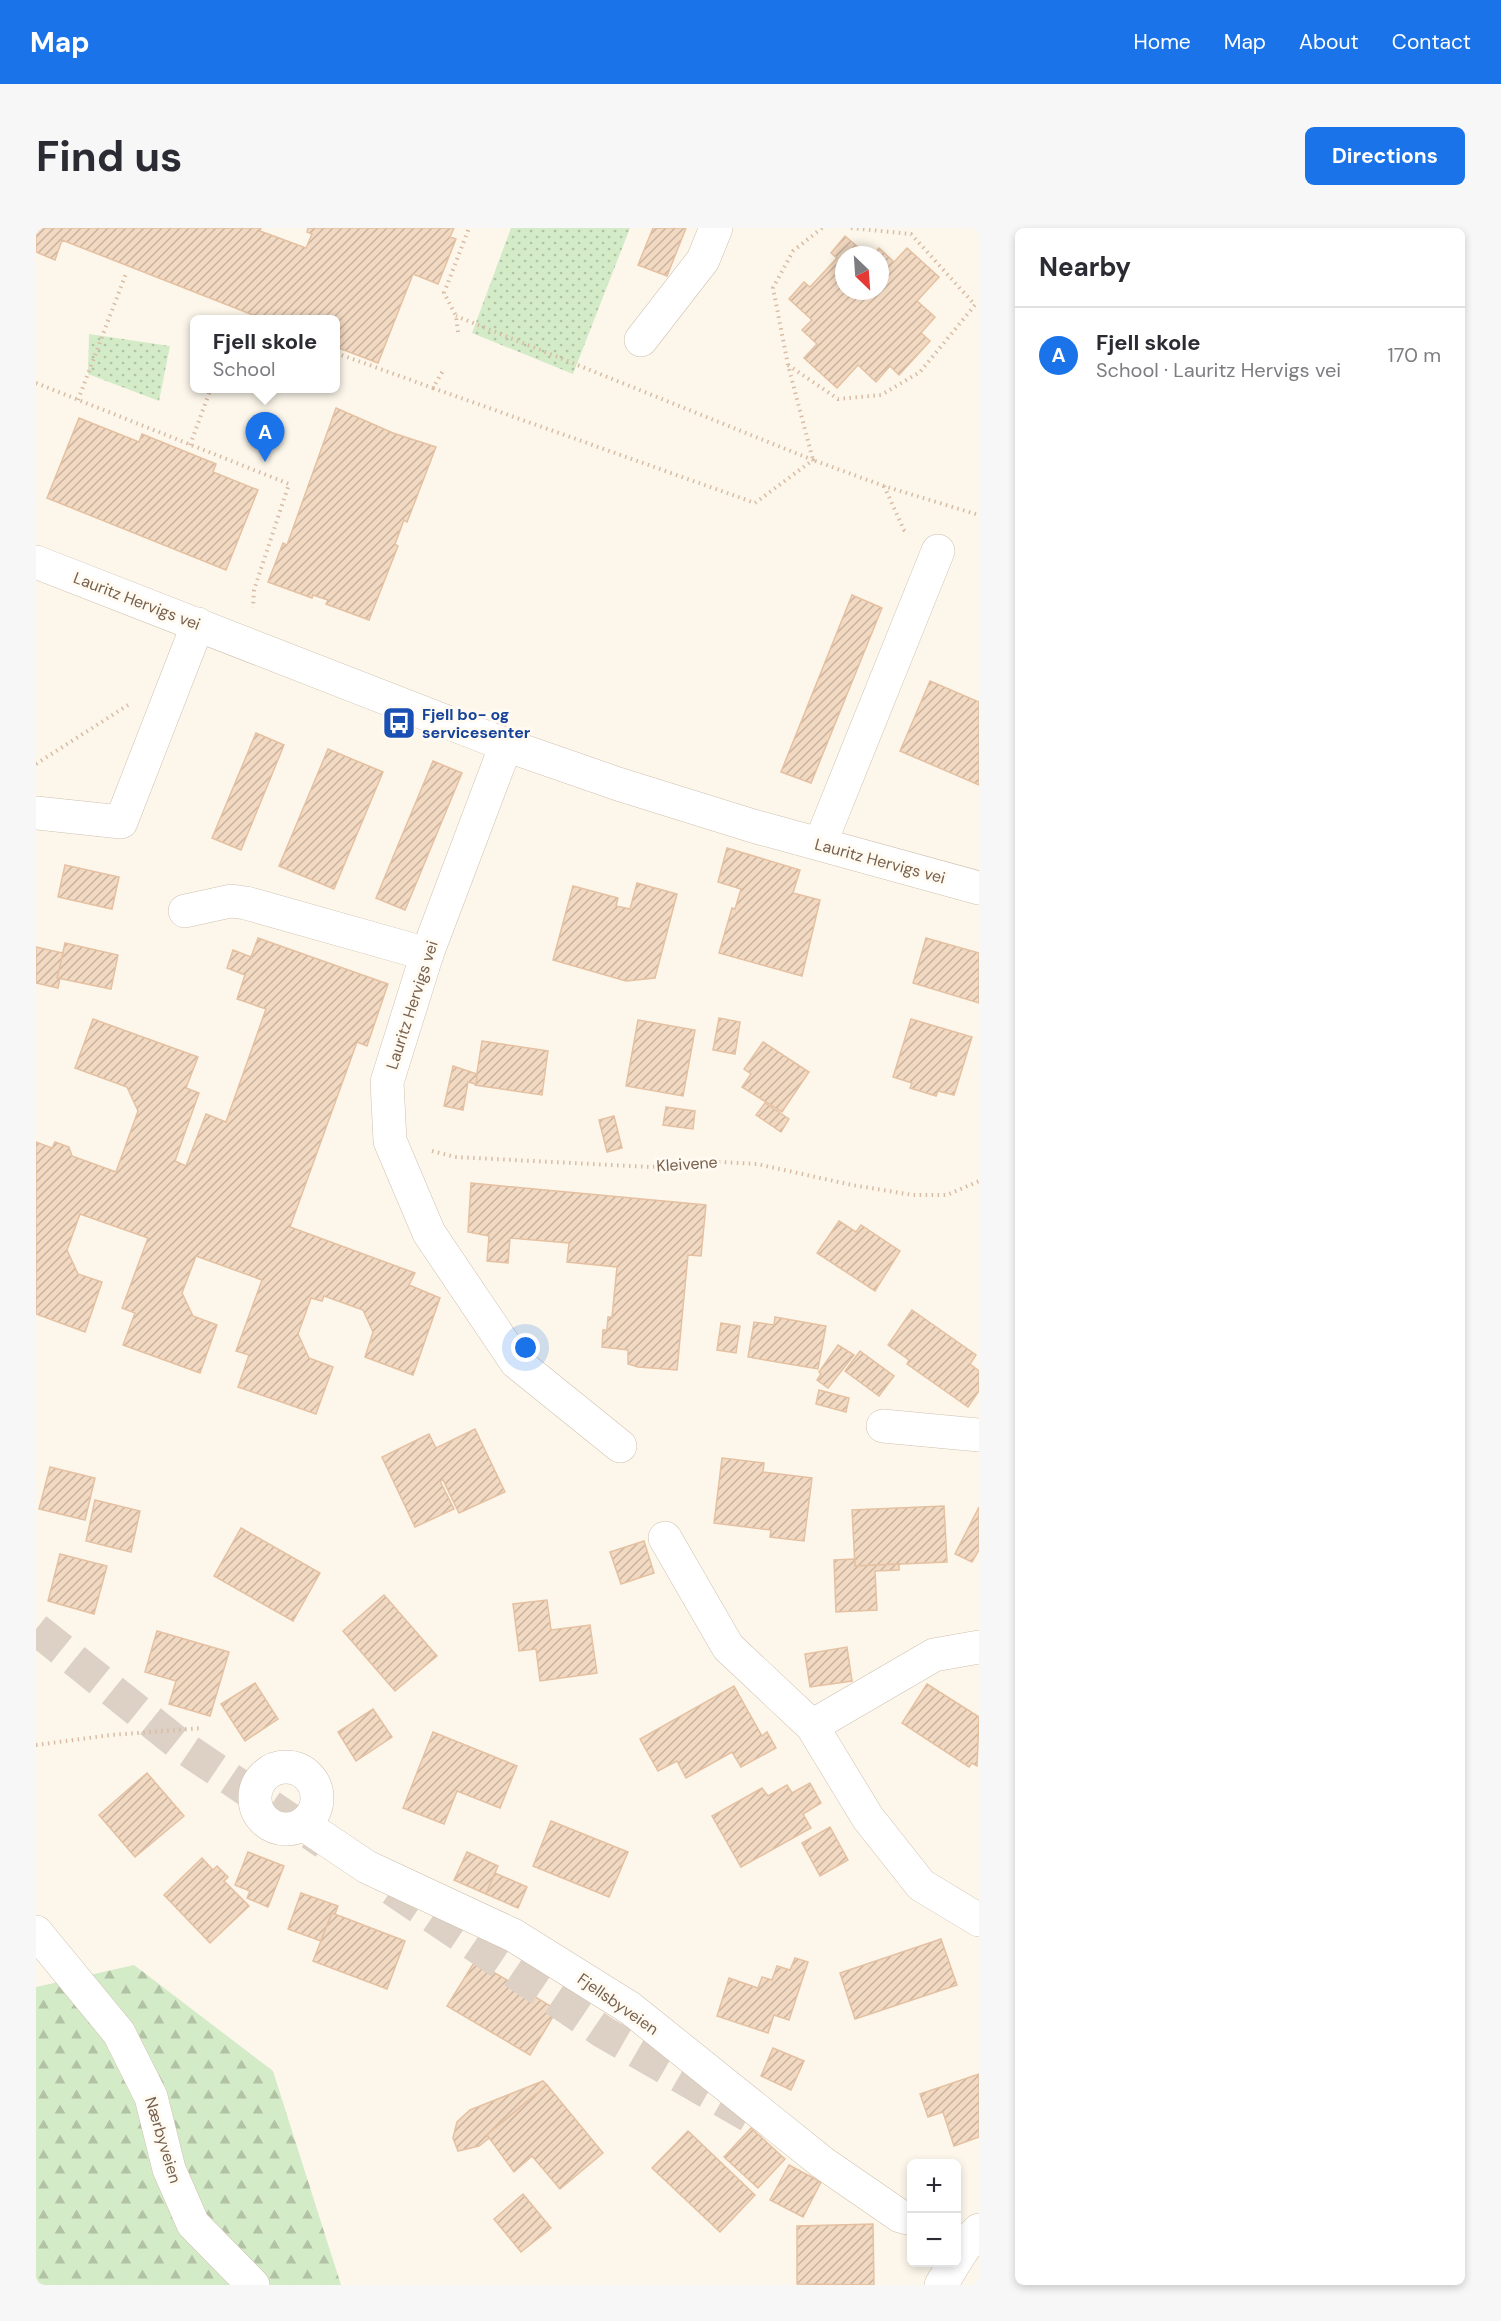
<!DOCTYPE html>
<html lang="en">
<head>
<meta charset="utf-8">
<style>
	:root { --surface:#fff; --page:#f7f7f7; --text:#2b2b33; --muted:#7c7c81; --line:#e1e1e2; --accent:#1a73e8 }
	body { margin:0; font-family:"DM Sans",sans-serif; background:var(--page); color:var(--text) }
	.controls { position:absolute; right:18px; bottom:18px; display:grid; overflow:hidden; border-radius:9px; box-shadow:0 3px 9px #0003 }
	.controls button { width:54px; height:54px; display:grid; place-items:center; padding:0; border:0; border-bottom:2px solid var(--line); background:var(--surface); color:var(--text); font:30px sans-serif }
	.compass { position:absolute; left:799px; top:18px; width:54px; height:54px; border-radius:50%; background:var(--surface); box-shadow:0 3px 9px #0003; rotate:155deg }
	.you { position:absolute; left:490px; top:1120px; width:21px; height:21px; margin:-15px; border:4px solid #fff; border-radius:50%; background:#1a73e8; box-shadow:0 0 0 9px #1a73e833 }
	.badge { display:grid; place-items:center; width:39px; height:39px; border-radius:50%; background:var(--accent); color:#fff; font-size:20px; font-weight:700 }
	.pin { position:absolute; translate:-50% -50px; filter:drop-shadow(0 2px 3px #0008) }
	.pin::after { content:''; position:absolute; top:32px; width:21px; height:18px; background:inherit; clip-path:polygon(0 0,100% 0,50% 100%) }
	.popup { position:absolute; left:154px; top:87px; width:150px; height:78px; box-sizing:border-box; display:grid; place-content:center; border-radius:9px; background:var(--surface); filter:drop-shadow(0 2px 4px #0005); font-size:20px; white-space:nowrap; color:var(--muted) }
	.popup b { font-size:22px; color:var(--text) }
	.popup::after { content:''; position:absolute; left:50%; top:100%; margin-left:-12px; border:12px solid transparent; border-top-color:var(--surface) }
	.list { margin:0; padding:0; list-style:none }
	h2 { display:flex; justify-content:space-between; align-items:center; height:78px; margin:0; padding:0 24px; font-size:26px }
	h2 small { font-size:20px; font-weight:400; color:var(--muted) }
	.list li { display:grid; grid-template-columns:39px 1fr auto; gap:18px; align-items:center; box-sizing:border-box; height:96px; padding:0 24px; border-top:2px solid var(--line) }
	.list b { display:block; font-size:22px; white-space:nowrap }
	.list p { margin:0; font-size:20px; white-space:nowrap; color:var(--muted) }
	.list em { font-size:20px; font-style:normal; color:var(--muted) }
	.map { position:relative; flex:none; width:943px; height:2057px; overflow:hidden; border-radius:9px }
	header { display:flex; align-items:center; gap:36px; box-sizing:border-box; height:84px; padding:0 30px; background:var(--accent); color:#fff }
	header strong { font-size:28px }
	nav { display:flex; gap:33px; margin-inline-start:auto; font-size:21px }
	.intro { display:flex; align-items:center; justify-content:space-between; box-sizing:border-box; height:144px; padding:0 36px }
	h1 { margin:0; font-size:42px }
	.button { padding:15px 27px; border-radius:9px; background:var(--accent); color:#fff; font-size:21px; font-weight:700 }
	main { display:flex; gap:36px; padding:0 36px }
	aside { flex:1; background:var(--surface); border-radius:9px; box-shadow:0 3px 9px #0003 }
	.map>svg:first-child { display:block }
	.grass { fill:url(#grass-dots) }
	.forest { fill:url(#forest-firs) }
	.building { fill:url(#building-hatch); stroke:#e5c1a2; stroke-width:1.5 }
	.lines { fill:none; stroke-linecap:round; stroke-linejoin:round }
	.highway-tunnel { stroke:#dcd1c4; stroke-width:33; stroke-dasharray:33 16; stroke-linecap:butt }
	.minor-casing { stroke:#cfc0af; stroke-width:34 }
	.path { stroke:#d8bca4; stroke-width:4; stroke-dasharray:1.5 4.5; stroke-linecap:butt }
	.minor { stroke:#fff; stroke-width:33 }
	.labels { text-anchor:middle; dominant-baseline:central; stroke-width:6; stroke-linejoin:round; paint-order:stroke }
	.street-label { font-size:16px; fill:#78604d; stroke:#fffbf2 }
	.transit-label { font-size:16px; font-weight:bold; fill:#164399; stroke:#fffbf2; text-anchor:start }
</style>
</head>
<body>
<header>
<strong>Map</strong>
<nav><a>Home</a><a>Map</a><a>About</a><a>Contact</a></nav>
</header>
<div class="intro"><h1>Find us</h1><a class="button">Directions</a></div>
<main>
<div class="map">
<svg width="943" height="2057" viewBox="0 0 943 2057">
	<defs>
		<pattern id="grass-dots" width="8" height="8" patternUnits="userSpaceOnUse" patternTransform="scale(1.5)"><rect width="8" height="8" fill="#d4ebc8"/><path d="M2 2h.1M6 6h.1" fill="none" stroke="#b1c2a5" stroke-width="1.8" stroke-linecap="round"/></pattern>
		<pattern id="forest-firs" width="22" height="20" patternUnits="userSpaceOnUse" patternTransform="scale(1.5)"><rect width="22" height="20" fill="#d4ebc8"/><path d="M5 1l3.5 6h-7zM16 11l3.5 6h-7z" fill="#b1c2a5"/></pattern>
		<pattern id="building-hatch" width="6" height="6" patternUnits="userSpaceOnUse" patternTransform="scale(1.5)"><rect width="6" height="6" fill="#f2d9c2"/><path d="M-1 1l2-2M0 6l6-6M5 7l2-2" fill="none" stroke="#c9b3a0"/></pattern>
	</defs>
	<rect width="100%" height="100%" fill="#fdf7eb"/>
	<g class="grass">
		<path d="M 475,0 L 594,0 L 537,146 L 436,105 Z"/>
		<path d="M 53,106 L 134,118 L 123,173 L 52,146 Z"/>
	</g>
	<path class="forest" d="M 98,1737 L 237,1843 L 305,2057 L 0,2057 L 0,1759 Z"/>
	<g class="building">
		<path d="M 0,0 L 225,0 L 224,3 L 270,20 L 276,6 L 271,4 L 272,0 L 418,0 L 414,9 L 420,11 L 402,56 L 377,46 L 342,135 L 300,119 L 300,92 L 230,92 L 26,12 L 19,32 L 0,24 Z"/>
		<path d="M 617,0 L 650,0 L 631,48 L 602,37 Z"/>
		<path d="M 809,8 L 831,27 L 808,27 L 808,63 L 844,63 L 844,27 L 837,27 L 843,20 L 858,34 L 871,20 L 903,49 L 881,73 L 899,89 L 885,105 L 894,113 L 863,147 L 854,138 L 840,154 L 822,137 L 801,160 L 768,130 L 781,116 L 766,102 L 776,92 L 753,71 L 768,54 L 774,59 L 801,30 L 795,25 Z"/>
		<path d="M 300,180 L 357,205 L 400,219 L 371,294 L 368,292 L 359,316 L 362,318 L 333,392 L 290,376 L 292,372 L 277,367 L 276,370 L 232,354 L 247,315 L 251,317 Z"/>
		<path d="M 43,190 L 103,214 L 106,206 L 180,236 L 177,244 L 222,262 L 190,342 L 11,270 Z"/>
		<path d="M 816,367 L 846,380 L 775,555 L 745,544 Z"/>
		<path d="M 894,453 L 943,474 L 943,557 L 864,523 Z"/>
		<path d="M 220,505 L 248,517 L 205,622 L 176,610 Z"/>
		<path d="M 292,521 L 347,544 L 298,661 L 243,638 Z"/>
		<path d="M 397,533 L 426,545 L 369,682 L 340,670 Z"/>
		<path d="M 691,620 L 764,642 L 757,665 L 784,672 L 766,748 L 683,725 L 696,680 L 699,681 L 705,661 L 682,654 Z"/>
		<path d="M 29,637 L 83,649 L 76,681 L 22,669 Z"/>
		<path d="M 601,655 L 641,666 L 619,750 L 590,753 L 517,732 L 537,658 L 582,670 L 580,678 L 594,681 Z"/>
		<path d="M 222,710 L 352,756 L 331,818 L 321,814 L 254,999 L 379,1045 L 373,1057 L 404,1070 L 377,1147 L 329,1129 L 337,1104 L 327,1082 L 288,1068 L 286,1073 L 275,1070 L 262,1106 L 273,1130 L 297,1139 L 280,1186 L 202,1159 L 213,1127 L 200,1123 L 226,1052 L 160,1028 L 146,1065 L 157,1088 L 181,1097 L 164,1145 L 87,1117 L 99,1085 L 86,1080 L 112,1010 L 44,986 L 31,1022 L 42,1046 L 66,1054 L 49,1104 L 0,1086 L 0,914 L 16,920 L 19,914 L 33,919 L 36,928 L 80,944 L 102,883 L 91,859 L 39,840 L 57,791 L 162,829 L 150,860 L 163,865 L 139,933 L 150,938 L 170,886 L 190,894 L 230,781 L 201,771 L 209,747 L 191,740 L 197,722 L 215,729 Z"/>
		<path d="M 890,710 L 943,725 L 943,775 L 877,755 Z"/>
		<path d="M 29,715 L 82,727 L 75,761 L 21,750 Z"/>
		<path d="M 0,719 L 27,725 L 21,750 L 24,750 L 22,760 L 0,755 Z"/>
		<path d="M 683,790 L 704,794 L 699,826 L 677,822 Z"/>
		<path d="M 875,791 L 936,809 L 918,867 L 902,863 L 900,868 L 874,860 L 876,855 L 857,849 Z"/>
		<path d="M 602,792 L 659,802 L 647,868 L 590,858 Z"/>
		<path d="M 446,813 L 512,823 L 506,867 L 439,857 Z"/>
		<path d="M 727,814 L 773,844 L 746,884 L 706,859 L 715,846 L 708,841 Z"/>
		<path d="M 417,838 L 441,846 L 440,856 L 432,854 L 427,882 L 408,878 Z"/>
		<path d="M 729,875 L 753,891 L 745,904 L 720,887 Z"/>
		<path d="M 630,879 L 659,883 L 657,901 L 627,897 Z"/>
		<path d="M 578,888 L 586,920 L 571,924 L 563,892 Z"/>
		<path d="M 435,955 L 670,977 L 665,1028 L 652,1027 L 641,1142 L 602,1139 L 592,1136 L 592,1122 L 566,1119 L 567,1102 L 575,1102 L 571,1101 L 572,1089 L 576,1089 L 581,1039 L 531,1034 L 533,1015 L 474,1010 L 472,1035 L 451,1033 L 453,1008 L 432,1004 Z"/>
		<path d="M 803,993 L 820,1004 L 825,997 L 864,1023 L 839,1063 L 781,1025 Z"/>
		<path d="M 876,1082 L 940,1127 L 934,1136 L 943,1143 L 943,1163 L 932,1179 L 871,1136 L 873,1132 L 852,1117 Z"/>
		<path d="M 739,1089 L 790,1098 L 782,1141 L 712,1129 L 718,1094 L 738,1097 Z"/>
		<path d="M 685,1095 L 704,1098 L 700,1125 L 681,1122 Z"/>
		<path d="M 802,1117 L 818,1127 L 792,1160 L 781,1152 L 785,1146 L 783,1144 Z"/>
		<path d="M 824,1123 L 858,1148 L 843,1168 L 809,1143 Z"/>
		<path d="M 783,1162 L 813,1170 L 810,1184 L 780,1176 Z"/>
		<path d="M 439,1201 L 469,1264 L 423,1285 L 407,1252 L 404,1253 L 418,1281 L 379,1299 L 346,1229 L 393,1206 L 400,1220 Z"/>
		<path d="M 686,1230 L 728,1235 L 727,1244 L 776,1250 L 768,1313 L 734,1309 L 735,1302 L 678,1295 Z"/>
		<path d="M 14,1239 L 59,1250 L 49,1292 L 3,1281 Z"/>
		<path d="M 59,1272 L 104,1283 L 95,1324 L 50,1313 Z"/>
		<path d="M 908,1278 L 911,1334 L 819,1338 L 816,1282 Z"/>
		<path d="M 943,1279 L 943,1322 L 936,1334 L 919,1326 Z"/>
		<path d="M 205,1300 L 284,1345 L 257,1393 L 178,1348 Z"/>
		<path d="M 608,1313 L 618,1345 L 585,1356 L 574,1324 Z"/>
		<path d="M 24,1326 L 71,1338 L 58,1386 L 12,1373 Z"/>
		<path d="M 818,1331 L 819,1338 L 863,1336 L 863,1342 L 839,1343 L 841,1382 L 800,1384 L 798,1332 Z"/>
		<path d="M 348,1367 L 401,1428 L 359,1463 L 307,1403 Z"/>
		<path d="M 511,1372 L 515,1402 L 554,1397 L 561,1445 L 504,1453 L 500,1421 L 483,1423 L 477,1376 Z"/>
		<path d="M 121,1403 L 193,1424 L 174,1488 L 133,1476 L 140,1453 L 109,1444 Z"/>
		<path d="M 811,1419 L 816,1453 L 774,1459 L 769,1426 Z"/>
		<path d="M 219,1455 L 242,1491 L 209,1513 L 185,1476 Z"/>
		<path d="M 891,1456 L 943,1489 L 941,1538 L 936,1535 L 933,1539 L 866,1495 Z"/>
		<path d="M 698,1458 L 726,1508 L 731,1504 L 740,1520 L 705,1539 L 696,1524 L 650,1550 L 641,1533 L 622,1543 L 604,1511 Z"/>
		<path d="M 337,1481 L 356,1509 L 320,1533 L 302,1504 Z"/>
		<path d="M 397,1504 L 481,1538 L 464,1580 L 421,1563 L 408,1596 L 367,1580 Z"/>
		<path d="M 111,1545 L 148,1588 L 99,1629 L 63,1587 Z"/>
		<path d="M 774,1555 L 785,1575 L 767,1586 L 775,1600 L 705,1639 L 676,1588 L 726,1560 L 732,1568 L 751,1557 L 756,1565 Z"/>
		<path d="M 515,1593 L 592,1624 L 573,1669 L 497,1638 Z"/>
		<path d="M 794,1599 L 812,1632 L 784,1648 L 766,1615 Z"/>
		<path d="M 212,1624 L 248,1638 L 232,1679 L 211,1670 L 214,1663 L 199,1657 Z"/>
		<path d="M 431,1624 L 462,1638 L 450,1666 L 418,1652 Z"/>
		<path d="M 166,1630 L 177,1642 L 181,1638 L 192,1649 L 188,1653 L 213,1678 L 174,1715 L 128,1667 Z"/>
		<path d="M 459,1645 L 491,1659 L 482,1680 L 450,1666 Z"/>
		<path d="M 265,1665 L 302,1678 L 299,1686 L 296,1685 L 285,1713 L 252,1701 Z"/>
		<path d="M 296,1685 L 369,1713 L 351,1761 L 277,1733 Z"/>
		<path d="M 905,1711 L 921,1757 L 819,1791 L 804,1745 Z"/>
		<path d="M 759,1730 L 772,1734 L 753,1792 L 738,1787 L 732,1805 L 681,1788 L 693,1750 L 722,1760 L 726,1749 L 736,1752 L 741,1738 L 754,1742 Z"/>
		<path d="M 439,1733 L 521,1782 L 494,1827 L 411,1778 Z"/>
		<path d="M 737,1820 L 768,1833 L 755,1862 L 725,1848 Z"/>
		<path d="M 943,1846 L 943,1909 L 918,1918 L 907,1884 L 892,1889 L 884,1866 Z"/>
		<path d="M 507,1853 L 511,1857 L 451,1907 L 453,1910 L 443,1918 L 422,1923 L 417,1910 L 421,1894 L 434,1882 Z"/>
		<path d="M 511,1857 L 567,1925 L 524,1961 L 496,1928 L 478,1944 L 451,1907 Z"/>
		<path d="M 715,1900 L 749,1931 L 722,1960 L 688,1929 Z"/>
		<path d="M 652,1903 L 719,1967 L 684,2004 L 616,1940 Z"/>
		<path d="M 753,1937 L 785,1954 L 767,1989 L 734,1972 Z"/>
		<path d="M 487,1966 L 515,2000 L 485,2024 L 458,1991 Z"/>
		<path d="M 837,1996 L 838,2057 L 761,2056 L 761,1998 Z"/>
	</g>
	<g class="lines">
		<g class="highway-tunnel">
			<path d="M 0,1401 L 144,1517 L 289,1615"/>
			<path d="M 356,1661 L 567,1804 L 713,1888"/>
		</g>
		<g class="minor-casing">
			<g id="minor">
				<path d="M 605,112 L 667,32 L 680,0"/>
				<path d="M 0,334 L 470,517 L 582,556 L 717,598 L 943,660"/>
				<path d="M 470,517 L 391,726 L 351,854 L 354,913 L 393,1005 L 480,1134 L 584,1218"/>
				<path d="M 0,585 L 85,594 L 162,396"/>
				<path d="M 784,616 L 902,323"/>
				<path d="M 149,683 L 195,673 L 210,675 L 391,726"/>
				<path d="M 847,1198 L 943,1207"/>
				<path d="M 629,1310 L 692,1419 L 776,1498 L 832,1590 L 885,1657 L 943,1692"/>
				<path d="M 776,1498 L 898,1427 L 943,1419"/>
				<circle cx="250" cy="1570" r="31"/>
				<path d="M 267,1596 L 331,1639 L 477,1707 L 594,1780 L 787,1935 L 864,1988 L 876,1991"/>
				<path d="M 0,1704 L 83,1805 L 115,1869 L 133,1941 L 157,1996 L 217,2057"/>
				<path d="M 920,2032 L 934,2011 L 943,2002"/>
				<path d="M 905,2057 L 919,2034"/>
			</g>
		</g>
		<g class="path">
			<path d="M 786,0 L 757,23 L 737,60 L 752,137 L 777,232 L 848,258 L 943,287"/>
			<path d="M 200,92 L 205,92"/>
			<path d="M 422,104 L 420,88 L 408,65 L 433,0"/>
			<path d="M 300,125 L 397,160 L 408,141"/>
			<path d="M 752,137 L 802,171 L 845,167 L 884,144 L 939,77 L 875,6 L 815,0"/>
			<path d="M 0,155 L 253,256 L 218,362 L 217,380"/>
			<path d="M 397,160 L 719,275 L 777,232 L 420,88"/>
			<path d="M 42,172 L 91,43"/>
			<path d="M 154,217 L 175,160"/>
			<path d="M 848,258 L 868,302 L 873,305"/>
			<path d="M 0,536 L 92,477"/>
			<path d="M 396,923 L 419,929 L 614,939 L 684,934 L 721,936 L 816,957 L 877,967 L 911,967 L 943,953"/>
			<path d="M 0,1517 L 75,1507 L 167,1500"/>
		</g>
		<use href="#minor" class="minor"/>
	</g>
	<defs>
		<g id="bus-square" transform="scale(1.725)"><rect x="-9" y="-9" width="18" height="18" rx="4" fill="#1a4fb4" stroke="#fffbf2"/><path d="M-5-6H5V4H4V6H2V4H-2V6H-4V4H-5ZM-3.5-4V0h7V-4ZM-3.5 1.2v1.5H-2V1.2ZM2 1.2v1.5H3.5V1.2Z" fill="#fff"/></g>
	</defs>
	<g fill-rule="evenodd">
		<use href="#bus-square" x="363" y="495"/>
	</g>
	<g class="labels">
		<g class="street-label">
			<text transform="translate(101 373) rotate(21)">Lauritz Hervigs vei</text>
			<text transform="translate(844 633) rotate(15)">Lauritz Hervigs vei</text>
			<text transform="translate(376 777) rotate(-72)">Lauritz Hervigs vei</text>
			<text transform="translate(651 936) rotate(-4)">Kleivene</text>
			<text transform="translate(582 1776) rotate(35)">Fjellsbyveien</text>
			<text transform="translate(127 1912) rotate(73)">Nærbyveien</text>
		</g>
		<g class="transit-label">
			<text x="386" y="486">Fjell bo- og<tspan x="386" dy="18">servicesenter</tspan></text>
		</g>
	</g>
</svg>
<div class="controls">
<button>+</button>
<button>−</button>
</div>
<svg class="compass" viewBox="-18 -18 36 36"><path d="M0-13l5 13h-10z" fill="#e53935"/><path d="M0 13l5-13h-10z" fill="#7c7c81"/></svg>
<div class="you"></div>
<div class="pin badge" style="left:229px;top:234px">A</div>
<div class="popup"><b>Fjell skole</b>School</div>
</div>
<aside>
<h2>Nearby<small></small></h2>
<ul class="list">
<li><span class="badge">A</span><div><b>Fjell skole</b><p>School · Lauritz Hervigs vei</p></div><em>170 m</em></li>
</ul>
</aside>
</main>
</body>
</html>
